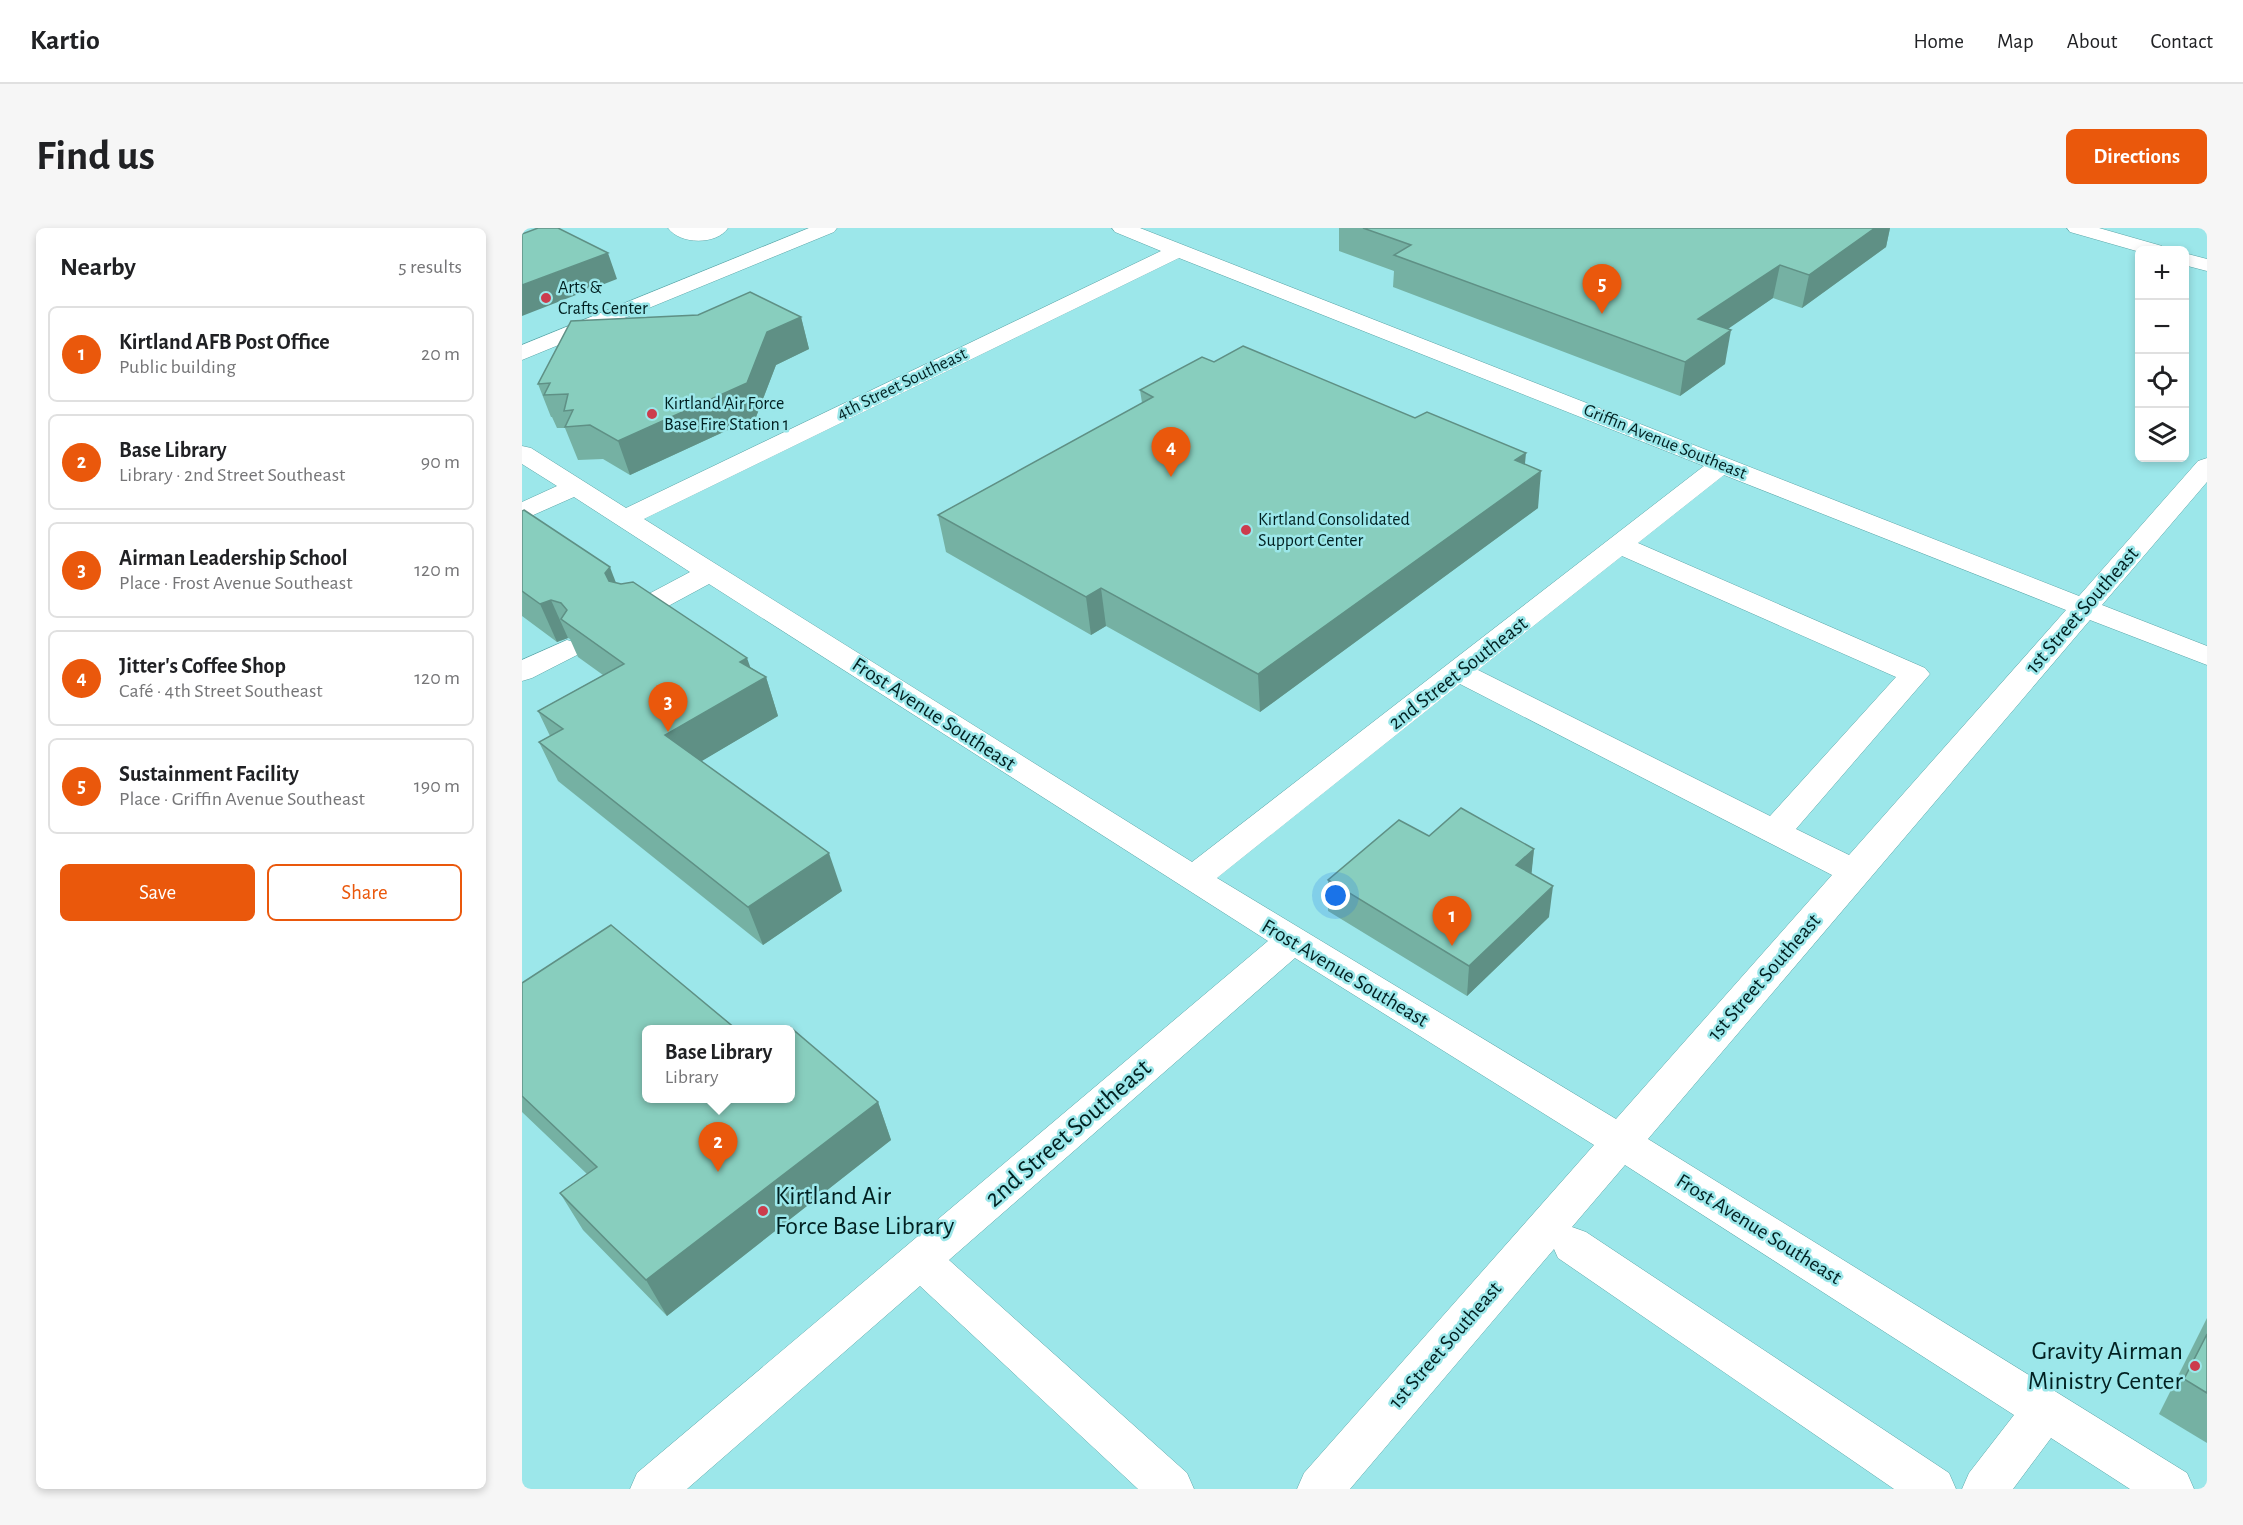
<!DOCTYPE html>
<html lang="en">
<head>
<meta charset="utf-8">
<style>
	:root { --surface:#fff; --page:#f6f6f6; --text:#202124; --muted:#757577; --line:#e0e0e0; --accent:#ea580c }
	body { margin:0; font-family:"Alegreya Sans",sans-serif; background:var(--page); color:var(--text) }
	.controls { position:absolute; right:18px; top:18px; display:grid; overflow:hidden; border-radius:9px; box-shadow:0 3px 9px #0003 }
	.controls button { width:54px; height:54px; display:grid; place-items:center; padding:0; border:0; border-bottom:2px solid var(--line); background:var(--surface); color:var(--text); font:30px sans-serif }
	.you { position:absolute; left:814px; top:668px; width:21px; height:21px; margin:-15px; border:4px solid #fff; border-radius:50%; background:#1a73e8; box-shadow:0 0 0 9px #1a73e833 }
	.badge { display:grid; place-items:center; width:39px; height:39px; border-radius:50%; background:var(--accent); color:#fff; font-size:20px; font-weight:700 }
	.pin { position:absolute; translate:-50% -50px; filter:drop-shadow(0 2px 3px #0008) }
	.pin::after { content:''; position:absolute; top:32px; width:21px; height:18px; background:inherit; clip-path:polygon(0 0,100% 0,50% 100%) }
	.popup { position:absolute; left:120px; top:797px; width:153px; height:78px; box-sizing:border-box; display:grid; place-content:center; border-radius:9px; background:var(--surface); filter:drop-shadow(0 2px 4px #0005); font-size:20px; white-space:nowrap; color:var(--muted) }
	.popup b { font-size:22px; color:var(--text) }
	.popup::after { content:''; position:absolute; left:50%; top:100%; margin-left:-12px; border:12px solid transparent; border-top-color:var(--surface) }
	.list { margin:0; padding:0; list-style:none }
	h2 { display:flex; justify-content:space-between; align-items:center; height:78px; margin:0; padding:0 24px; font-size:26px }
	h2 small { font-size:20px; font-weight:400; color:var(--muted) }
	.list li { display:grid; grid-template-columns:39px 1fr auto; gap:18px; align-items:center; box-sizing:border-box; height:96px; margin:0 12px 12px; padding:0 12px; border:2px solid var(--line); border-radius:9px }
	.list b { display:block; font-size:22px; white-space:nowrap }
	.list p { margin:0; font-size:20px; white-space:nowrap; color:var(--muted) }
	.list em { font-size:20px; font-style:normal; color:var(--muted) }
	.actions { display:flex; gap:12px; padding:18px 24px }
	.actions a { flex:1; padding:14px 0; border:2px solid var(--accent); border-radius:9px; text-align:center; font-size:21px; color:var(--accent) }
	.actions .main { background:var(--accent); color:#fff }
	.icon { flex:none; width:33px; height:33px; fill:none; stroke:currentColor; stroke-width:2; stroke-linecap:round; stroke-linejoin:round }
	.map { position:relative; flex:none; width:1685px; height:1261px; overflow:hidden; border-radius:9px }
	header { display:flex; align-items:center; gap:36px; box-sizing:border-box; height:84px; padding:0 30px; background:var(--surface); border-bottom:2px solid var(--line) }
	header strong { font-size:28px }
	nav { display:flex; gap:33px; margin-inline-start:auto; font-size:21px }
	.intro { display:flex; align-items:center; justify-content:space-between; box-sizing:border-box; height:144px; padding:0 36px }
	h1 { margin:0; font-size:42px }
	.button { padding:15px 27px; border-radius:9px; background:var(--accent); color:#fff; font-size:21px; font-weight:700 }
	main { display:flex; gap:36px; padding:0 36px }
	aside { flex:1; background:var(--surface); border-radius:9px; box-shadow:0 3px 9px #0003 }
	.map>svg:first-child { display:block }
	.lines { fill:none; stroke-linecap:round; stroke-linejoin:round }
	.minor-casing { stroke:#5aa5a7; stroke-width:1 }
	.major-casing { stroke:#5aa5a7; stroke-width:1 }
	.minor { fill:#fff; fill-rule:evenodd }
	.major { fill:#fff; fill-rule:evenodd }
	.wall { fill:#75b1a3 }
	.shaded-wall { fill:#5f9085 }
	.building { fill:#88cebe; stroke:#5f9085; stroke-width:1.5 }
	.poi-dot { fill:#cc3c4d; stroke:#9ce7ea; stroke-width:2 }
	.labels { text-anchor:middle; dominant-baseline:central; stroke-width:5; stroke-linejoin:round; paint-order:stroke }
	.far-poi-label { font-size:18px; fill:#012021; stroke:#9ce7ea; text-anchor:start }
	.far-street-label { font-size:18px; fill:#012021; stroke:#9ce7ea }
	.street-label { font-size:21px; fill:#012021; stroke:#9ce7ea }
	.near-street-label { font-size:26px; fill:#012021; stroke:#9ce7ea }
	.near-poi-label { font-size:26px; fill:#012021; stroke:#9ce7ea; text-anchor:start }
</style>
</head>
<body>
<header>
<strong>Kartio</strong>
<nav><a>Home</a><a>Map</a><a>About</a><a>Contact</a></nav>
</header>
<div class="intro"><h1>Find us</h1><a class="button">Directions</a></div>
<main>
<aside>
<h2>Nearby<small>5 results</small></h2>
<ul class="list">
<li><span class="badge">1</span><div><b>Kirtland AFB Post Office</b><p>Public building</p></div><em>20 m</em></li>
<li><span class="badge">2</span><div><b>Base Library</b><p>Library · 2nd Street Southeast</p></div><em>90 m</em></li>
<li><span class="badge">3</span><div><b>Airman Leadership School</b><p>Place · Frost Avenue Southeast</p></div><em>120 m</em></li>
<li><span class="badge">4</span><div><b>Jitter's Coffee Shop</b><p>Café · 4th Street Southeast</p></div><em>120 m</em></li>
<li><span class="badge">5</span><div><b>Sustainment Facility</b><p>Place · Griffin Avenue Southeast</p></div><em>190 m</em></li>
</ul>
<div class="actions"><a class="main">Save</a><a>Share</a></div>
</aside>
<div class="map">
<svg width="1685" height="1261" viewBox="0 0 1685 1261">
	<rect width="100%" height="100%" fill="#9ce7ea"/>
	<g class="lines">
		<g class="minor-casing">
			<g id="minor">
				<path d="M 146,0 L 206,0 C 195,17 158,17 146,0 Z"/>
				<path d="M 590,0 L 618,0 L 1557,368 L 1676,233 L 1685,230 L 1685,254 L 1580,377 L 1685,418 L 1685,437 L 1568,392 L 1126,911 L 1665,1245 L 1672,1261 L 1608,1261 L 1529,1210 L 1491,1261 L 1440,1261 L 1447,1245 L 1492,1187 L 1103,937 L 1050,999 L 1064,1004 L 1427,1245 L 1434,1261 L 1372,1261 L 1036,1030 L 1032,1021 L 828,1261 L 775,1261 L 782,1245 L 1072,917 L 773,730 L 427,1032 L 665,1245 L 672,1261 L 616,1261 L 398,1058 L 165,1261 L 108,1261 L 115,1245 L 746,713 L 187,356 L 124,390 L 114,392 L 104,390 L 100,384 L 104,378 L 168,344 L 52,269 L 0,292 L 0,274 L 35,258 L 0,236 L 0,218 L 9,220 L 104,280 L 639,23 L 593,4 ZM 657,30 L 1182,238 L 670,634 L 122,291 ZM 1202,247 L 1544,382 L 1327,627 L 1274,601 L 1408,446 L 1403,440 L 1116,315 ZM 1100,328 L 1374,449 L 1248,588 L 956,442 ZM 938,456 L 1310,647 L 1094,891 L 695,650 Z"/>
				<path d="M 1545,0 L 1577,0 L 1640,18 L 1643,22 L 1618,24 L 1548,4 Z"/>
				<path d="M 1662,25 L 1685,31 L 1685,43 L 1662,37 Z"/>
				<path d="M 45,412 L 55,415 L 59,421 L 55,427 L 10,450 L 0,453 L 0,432 Z"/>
			</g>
		</g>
		<g class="major-casing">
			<path id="major" d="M 287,0 L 315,0 L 312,4 L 0,132 L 0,117 Z"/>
		</g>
		<use href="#minor" class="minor"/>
		<use href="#major" class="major"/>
	</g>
	<g class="wall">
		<path d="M 817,0 L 1368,0 L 1364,19 L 1280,80 L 1251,70 L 1205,101 L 1203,136 L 1158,168 L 871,59 L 872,43 L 817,23 Z"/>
		<path d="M 279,89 L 287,121 L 254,137 L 234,189 L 108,247 L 81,231 L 56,232 L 43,200 L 35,200 L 30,189 L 29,189 L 16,156 Z"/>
		<path d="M 692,134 L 1003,236 L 1016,280 L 738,484 L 584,398 L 569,407 L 424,324 L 416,287 L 620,175 L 618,162 Z"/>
		<path d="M 0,283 L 94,355 L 244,449 L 256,488 L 179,533 L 320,663 L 241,717 L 36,553 L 17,514 L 28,508 L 16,483 L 81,447 L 56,429 L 48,411 L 46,410 L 35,414 L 0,388 Z"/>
		<path d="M 907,608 L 1012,621 L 1009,646 L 1027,689 L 945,768 L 806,683 L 806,652 Z"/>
		<path d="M 0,755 L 124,801 L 356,874 L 369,912 L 145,1088 L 61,1002 L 38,965 L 65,946 L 0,884 Z"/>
		<path d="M 1685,1090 L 1685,1215 L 1637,1186 Z"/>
	</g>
	<g class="shaded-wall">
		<path d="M 1353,0 L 1368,0 L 1364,19 L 1280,80 L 1287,47 Z"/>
		<path d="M 86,25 L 95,51 L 0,88 L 0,57 Z"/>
		<path d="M 1258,37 L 1251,70 L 1171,125 L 1176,91 Z"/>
		<path d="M 279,89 L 287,121 L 254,137 L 234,189 L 108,247 L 96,213 L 245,104 Z"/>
		<path d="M 1209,102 L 1203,136 L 1158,168 L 1163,134 Z"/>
		<path d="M 1004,225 L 1001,256 L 1019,243 L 1016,280 L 738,484 L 736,446 L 993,232 Z"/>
		<path d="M 88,339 L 102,376 L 98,383 L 83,345 Z"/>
		<path d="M 579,360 L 584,398 L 569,407 L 564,369 Z"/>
		<path d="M 29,372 L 46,410 L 35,414 L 18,376 Z"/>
		<path d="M 225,430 L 234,455 L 244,449 L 256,488 L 158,546 L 143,507 L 218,434 Z"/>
		<path d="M 1012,621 L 1009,651 L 994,637 Z"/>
		<path d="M 307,625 L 320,663 L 241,717 L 226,679 Z"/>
		<path d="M 1031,658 L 1027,689 L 945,768 L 947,738 Z"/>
		<path d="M 356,874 L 369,912 L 145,1088 L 124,1052 Z"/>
	</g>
	<g class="building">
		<path d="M 16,0 L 36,0 L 86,25 L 0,57 L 0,6 Z"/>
		<path d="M 841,0 L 1353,0 L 1287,47 L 1258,37 L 1176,91 L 1209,102 L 1163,134 L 872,27 L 889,17 Z"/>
		<path d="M 228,64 L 279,89 L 245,104 L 225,155 L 96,213 L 68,197 L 43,199 L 51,182 L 42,183 L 46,166 L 22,167 L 28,155 L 16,156 L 49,93 L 176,87 Z"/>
		<path d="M 721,118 L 893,190 L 905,184 L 1004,225 L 993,232 L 1019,243 L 736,446 L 579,360 L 564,369 L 416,287 L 631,169 L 618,162 L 680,129 L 692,134 Z"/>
		<path d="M 2,282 L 88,339 L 83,345 L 87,353 L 99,356 L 111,354 L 225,430 L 218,434 L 244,449 L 143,507 L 307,625 L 226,679 L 17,514 L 41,501 L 16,483 L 102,436 L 39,391 L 45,382 L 39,375 L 29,372 L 18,376 L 0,363 L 0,283 Z"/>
		<path d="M 939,580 L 1012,621 L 994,637 L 1031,658 L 947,738 L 806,652 L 877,592 L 907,608 Z"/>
		<path d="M 89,697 L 214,801 L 124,801 L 124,870 L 268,870 L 268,801 L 264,801 L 268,799 L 356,874 L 124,1052 L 38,965 L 75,939 L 0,868 L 0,755 Z"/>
		<path d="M 1685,1106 L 1685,1165 L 1662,1151 Z"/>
	</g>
	<g class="poi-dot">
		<circle cx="24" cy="70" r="6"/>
		<circle cx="130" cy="186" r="6"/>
		<circle cx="724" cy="302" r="6"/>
		<circle cx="241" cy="983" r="6"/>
		<circle cx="1673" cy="1138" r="6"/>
	</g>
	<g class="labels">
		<g class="far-poi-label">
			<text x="36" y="60">Arts &amp;<tspan x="36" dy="21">Crafts Center</tspan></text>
			<text x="142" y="176">Kirtland Air Force<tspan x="142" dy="21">Base Fire Station 1</tspan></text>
			<text x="736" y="292">Kirtland Consolidated<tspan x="736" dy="21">Support Center</tspan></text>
		</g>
		<g class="far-street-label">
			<text transform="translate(380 156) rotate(-26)">4th Street Southeast</text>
			<text transform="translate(1143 214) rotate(22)">Griffin Avenue Southeast</text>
		</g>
		<g class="street-label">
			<text transform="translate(1560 382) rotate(-49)">1st Street Southeast</text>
			<text transform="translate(936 445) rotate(-38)">2nd Street Southeast</text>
			<text transform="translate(412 486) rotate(33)">Frost Avenue Southeast</text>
			<text transform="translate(823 745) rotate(31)">Frost Avenue Southeast</text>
			<text transform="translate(1242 749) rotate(-49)">1st Street Southeast</text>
			<text transform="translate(1237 1001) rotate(32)">Frost Avenue Southeast</text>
			<text transform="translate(923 1117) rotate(-49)">1st Street Southeast</text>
		</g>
		<g class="near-street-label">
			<text transform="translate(546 905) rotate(-41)">2nd Street Southeast</text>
		</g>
		<g class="near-poi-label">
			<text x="253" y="968">Kirtland Air<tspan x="253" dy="30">Force Base Library</tspan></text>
			<text x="1661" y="1123" text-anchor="end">Gravity Airman<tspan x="1661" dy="30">Ministry Center</tspan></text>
		</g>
	</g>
</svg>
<div class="controls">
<button>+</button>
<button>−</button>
<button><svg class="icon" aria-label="locate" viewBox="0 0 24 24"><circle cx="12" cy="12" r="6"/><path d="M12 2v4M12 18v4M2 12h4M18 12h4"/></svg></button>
<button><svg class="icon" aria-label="layers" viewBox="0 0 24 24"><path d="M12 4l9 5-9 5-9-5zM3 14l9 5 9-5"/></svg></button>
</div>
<div class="you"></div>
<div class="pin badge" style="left:930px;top:718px">1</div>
<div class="pin badge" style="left:196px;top:944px">2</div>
<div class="popup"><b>Base Library</b>Library</div>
<div class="pin badge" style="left:146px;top:504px">3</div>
<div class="pin badge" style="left:649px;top:249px">4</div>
<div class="pin badge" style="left:1080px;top:86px">5</div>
</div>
</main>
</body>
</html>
